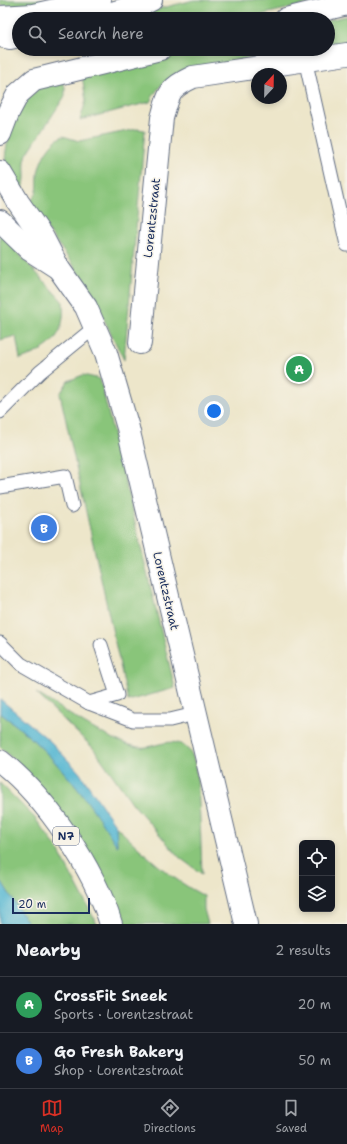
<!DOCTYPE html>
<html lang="en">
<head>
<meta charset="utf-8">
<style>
	:root { --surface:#171b24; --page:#20242c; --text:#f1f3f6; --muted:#9ea1a6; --line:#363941; --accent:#d93025 }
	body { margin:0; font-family:"Shantell Sans",sans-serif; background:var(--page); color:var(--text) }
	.controls { position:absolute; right:12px; bottom:12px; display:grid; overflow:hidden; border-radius:6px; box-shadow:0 2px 6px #0003 }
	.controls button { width:36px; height:36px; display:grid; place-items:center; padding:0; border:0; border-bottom:1px solid var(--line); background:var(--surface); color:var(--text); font:20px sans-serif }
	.compass { position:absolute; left:251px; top:68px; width:36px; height:36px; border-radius:50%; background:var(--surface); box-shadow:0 2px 6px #0003; rotate:22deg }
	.scale { position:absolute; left:12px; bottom:10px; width:78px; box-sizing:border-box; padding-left:4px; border:2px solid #1b2f5e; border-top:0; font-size:11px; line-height:14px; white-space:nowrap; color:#1b2f5e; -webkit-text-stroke:3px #f7f3e8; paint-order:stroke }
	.you { position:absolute; left:214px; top:411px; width:14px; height:14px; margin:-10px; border:3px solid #fff; border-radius:50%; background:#1a73e8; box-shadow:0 0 0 6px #1a73e833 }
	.badge { display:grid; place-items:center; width:26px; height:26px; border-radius:50%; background:var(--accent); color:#fff; font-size:13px; font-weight:700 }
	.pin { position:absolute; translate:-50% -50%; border:2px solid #fff; box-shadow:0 1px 4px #0006 }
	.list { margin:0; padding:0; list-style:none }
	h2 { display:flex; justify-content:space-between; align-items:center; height:52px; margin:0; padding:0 16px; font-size:17px }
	h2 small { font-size:13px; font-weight:400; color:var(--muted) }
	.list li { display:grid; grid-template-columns:26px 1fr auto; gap:12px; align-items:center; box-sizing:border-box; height:56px; padding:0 16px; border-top:1px solid var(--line) }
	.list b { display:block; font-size:15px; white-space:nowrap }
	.list p { margin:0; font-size:13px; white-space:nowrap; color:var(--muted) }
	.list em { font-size:13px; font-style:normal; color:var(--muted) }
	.icon { flex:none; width:22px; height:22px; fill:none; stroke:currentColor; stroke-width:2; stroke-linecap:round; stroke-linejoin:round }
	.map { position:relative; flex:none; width:347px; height:924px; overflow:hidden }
	.search { position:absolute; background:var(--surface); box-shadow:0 2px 6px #0003; left:12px; right:12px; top:12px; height:44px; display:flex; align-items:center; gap:10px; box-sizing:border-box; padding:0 14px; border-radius:22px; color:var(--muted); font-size:15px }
	.sheet { height:164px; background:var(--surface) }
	nav { display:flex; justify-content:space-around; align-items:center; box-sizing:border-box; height:56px; border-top:1px solid var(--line); background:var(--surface); font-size:11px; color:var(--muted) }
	nav a { display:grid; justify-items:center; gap:2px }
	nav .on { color:var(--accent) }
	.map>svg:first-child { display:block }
	.green { fill:#89c57a; stroke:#527a6c }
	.water { fill:#53b6d1; stroke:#377298 }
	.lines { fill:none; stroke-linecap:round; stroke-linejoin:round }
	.service-casing { stroke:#646f84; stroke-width:15 }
	.minor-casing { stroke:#646f84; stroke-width:24 }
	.tertiary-casing { stroke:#646f84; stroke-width:24 }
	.primary-casing { stroke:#646f84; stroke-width:24 }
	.trunk-casing { stroke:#646f84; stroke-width:24 }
	.service { stroke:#fff; stroke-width:13 }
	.minor { stroke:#fff; stroke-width:22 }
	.tertiary { stroke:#fff; stroke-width:22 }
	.primary { stroke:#fff; stroke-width:22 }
	.trunk { stroke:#fff; stroke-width:22 }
	.labels { text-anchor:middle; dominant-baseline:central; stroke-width:3; stroke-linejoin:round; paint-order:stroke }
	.shield { fill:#f7f3e8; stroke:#5d6a87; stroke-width:1 }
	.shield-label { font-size:11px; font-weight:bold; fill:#1b2f5e }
	.street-label { font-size:12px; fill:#1b2f5e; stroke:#f7f3e8 }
</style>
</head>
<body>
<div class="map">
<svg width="347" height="924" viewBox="0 0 347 924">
	<rect width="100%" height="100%" fill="#f7f3e8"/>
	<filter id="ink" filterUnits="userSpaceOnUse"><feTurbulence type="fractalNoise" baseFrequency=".025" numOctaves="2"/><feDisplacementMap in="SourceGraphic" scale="8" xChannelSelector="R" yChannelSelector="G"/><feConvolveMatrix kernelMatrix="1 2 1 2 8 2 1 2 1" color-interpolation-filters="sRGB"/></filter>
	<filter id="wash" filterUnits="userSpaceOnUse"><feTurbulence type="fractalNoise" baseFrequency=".012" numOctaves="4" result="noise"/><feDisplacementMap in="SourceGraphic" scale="16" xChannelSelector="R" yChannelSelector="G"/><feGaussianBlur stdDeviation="0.9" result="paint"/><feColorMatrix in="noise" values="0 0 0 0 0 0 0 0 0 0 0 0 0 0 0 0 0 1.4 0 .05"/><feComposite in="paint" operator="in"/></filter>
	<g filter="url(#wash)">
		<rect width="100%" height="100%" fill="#ede6ca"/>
		<g class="green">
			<path d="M 0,0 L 61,0 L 24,8 L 3,6 L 0,5 Z"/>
			<path d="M 194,0 L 325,0 L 243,19 L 130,19 L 130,16 Z"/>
			<path d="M 347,16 L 347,42 L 328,45 L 328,20 Z"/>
			<path d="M 191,49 L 301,49 L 185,70 C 169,77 158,85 150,102 L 80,120 L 86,101 L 82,75 Z"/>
			<path d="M 61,78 L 65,87 L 65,96 L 27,154 C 21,167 30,180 20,192 C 16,185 8,176 6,168 C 1,145 21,99 41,86 C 47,83 55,81 61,78 Z"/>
			<path d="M 137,129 L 145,130 L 124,360 L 93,297 L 74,266 L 28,203 C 43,191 35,184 39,169 C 42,156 51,141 63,136 L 79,141 Z"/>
			<path d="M 0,233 L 63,302 C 66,336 51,349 20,359 L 16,336 L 0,340 Z"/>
			<path d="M 83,375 L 100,379 L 175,688 L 128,701 L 60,394 L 68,381 Z"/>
			<path d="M 36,693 C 63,709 107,742 138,747 C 155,750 175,731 191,753 C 200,765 201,854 202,874 L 180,858 L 133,804 L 94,749 Z"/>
			<path d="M 0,713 C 50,750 84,793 117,844 L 116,826 C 143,853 169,878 204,896 L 204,909 L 208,924 L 118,924 L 32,777 L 0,747 Z"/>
			<path d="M 0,783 L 34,817 L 57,848 L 97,924 L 28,924 L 0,879 Z"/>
		</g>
		<g class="water">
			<path d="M 0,699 L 50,741 L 79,772 L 116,826 L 117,846 C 84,793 51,750 0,713 Z"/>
			<path d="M 0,879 L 28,924 L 0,924 Z"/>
		</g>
	</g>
	<g filter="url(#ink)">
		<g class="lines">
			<g class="service-casing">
				<g id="service">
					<path d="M 305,59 L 347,245"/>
					<path d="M 0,412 L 40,372 L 95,327"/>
					<path d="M 0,487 L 65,476 L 72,506"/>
					<path d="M 0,643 L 21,664 L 89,703 L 133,720 L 170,720 L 195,714"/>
					<path d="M 89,703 L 117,695 L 101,645"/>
				</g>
			</g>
			<g class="minor-casing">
				<path id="minor" d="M 140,343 L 162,118 C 169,93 169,88 193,77 L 347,54"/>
			</g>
			<g class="tertiary-casing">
				<g id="tertiary">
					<path d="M 0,172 L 18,202 L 43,238 L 59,269 L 86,307 L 106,353 L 128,428 L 246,924"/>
					<path d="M 0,221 L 30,250 L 58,268"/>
				</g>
			</g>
			<g class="primary-casing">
				<g id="primary">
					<path d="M 0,17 L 33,15 L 100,0"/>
					<path d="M 91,19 L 143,4 L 151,0"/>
					<path d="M 286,19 L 347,4"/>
					<path d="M 0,36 L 10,38 L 19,36"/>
					<path d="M 0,134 L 8,113 L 18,94 L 34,80 L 160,49"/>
				</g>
			</g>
			<g class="trunk-casing">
				<path id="trunk" d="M 0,761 C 46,797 94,868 111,924"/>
			</g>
			<use href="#service" class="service"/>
			<use href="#minor" class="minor"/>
			<use href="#tertiary" class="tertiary"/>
			<use href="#primary" class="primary"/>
			<use href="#trunk" class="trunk"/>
		</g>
	</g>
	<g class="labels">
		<rect class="shield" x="53" y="827" width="26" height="18" rx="3"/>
		<g class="shield-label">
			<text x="66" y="836">N7</text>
		</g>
		<g class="street-label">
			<text transform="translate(152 218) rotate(-84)">Lorentzstraat</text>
			<text transform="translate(166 591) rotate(77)">Lorentzstraat</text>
		</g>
	</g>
</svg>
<div class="controls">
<button><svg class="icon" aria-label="locate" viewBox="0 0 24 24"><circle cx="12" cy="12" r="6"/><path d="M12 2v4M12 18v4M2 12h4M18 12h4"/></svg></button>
<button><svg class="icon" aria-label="layers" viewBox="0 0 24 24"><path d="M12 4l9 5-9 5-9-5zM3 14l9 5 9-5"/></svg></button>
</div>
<svg class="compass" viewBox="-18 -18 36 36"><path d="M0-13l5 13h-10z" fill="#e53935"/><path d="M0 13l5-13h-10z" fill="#9ea1a6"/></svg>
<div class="scale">20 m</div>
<div class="you"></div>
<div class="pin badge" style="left:299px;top:369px;background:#2e9e5b">A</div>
<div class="pin badge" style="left:44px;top:528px;background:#3f7fe0">B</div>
<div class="search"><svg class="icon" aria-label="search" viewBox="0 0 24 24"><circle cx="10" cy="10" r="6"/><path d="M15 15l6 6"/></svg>Search here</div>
</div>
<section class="sheet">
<h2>Nearby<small>2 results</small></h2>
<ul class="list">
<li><span class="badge" style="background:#2e9e5b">A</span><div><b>CrossFit Sneek</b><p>Sports · Lorentzstraat</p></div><em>20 m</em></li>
<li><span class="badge" style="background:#3f7fe0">B</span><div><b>Go Fresh Bakery</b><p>Shop · Lorentzstraat</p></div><em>50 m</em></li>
</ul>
</section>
<nav>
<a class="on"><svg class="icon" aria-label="map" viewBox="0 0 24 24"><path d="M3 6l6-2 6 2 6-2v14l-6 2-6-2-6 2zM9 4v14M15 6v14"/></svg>Map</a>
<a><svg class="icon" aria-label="directions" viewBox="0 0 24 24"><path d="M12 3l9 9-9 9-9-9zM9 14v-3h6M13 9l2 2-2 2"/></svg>Directions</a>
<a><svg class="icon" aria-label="saved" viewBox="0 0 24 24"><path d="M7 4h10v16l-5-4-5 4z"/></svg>Saved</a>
</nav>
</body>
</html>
